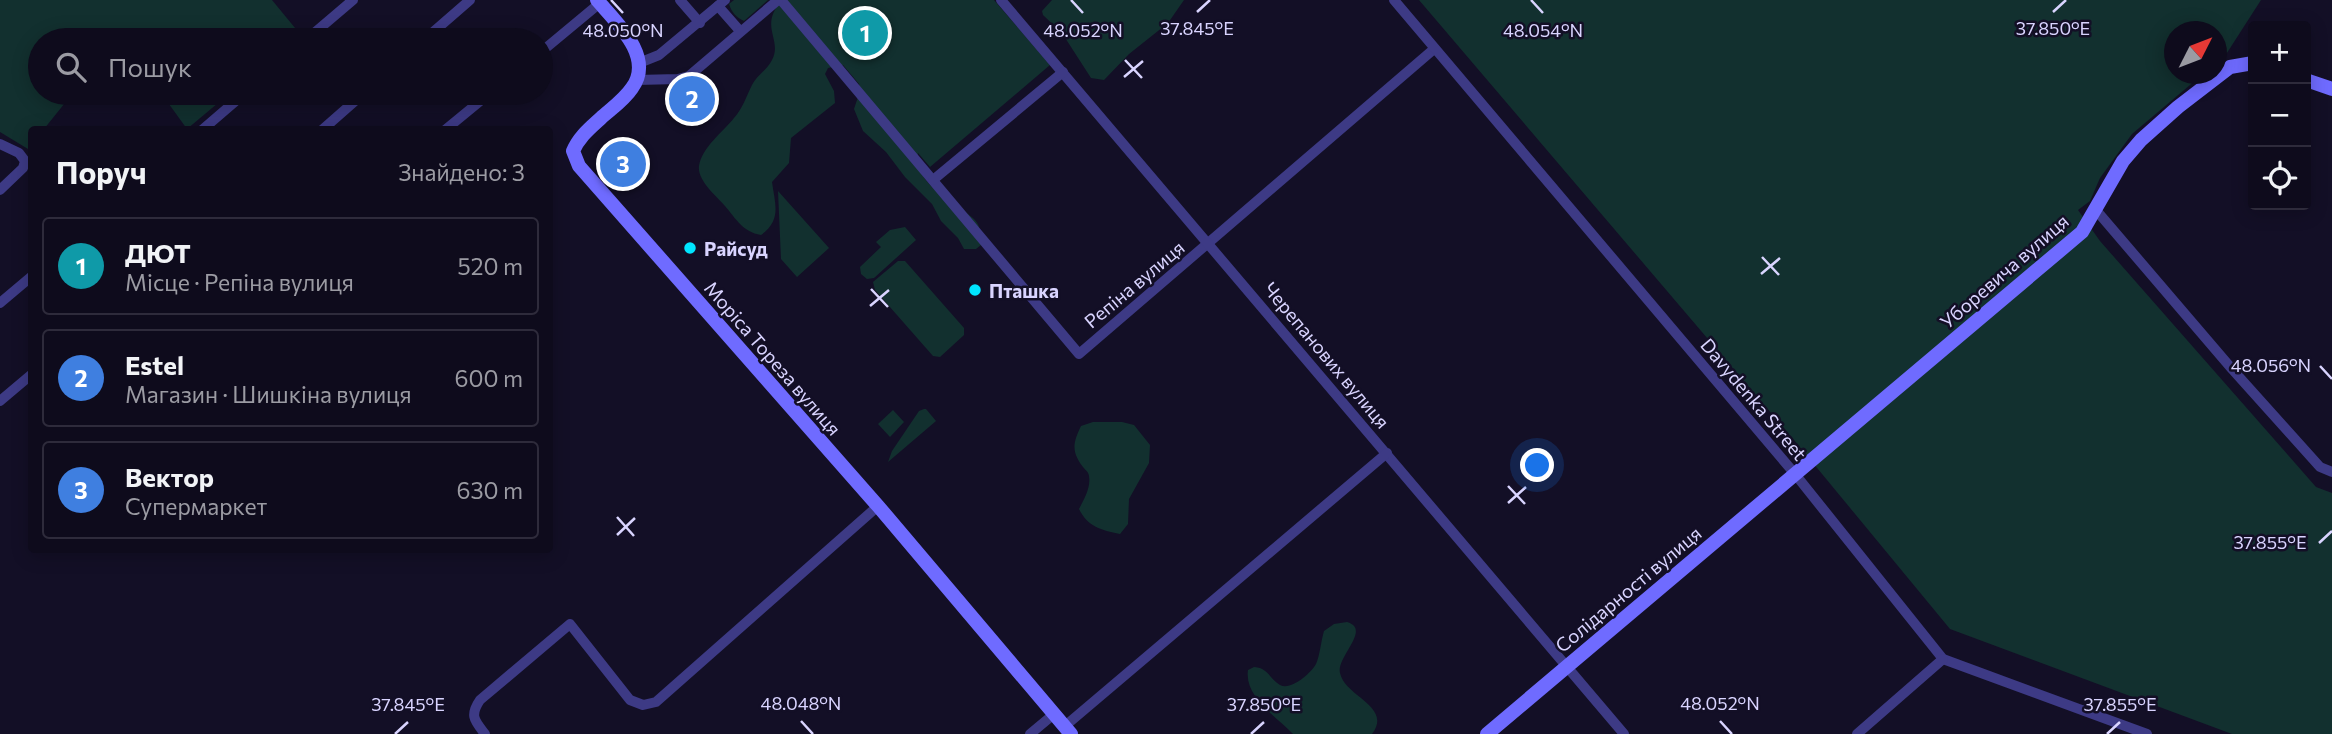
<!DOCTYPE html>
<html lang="uk">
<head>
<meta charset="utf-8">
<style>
	:root { --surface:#0e0b1c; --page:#1c1929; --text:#f1f3f6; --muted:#9b9ba3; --line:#2e2b3b; --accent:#d93025 }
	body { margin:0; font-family:Commissioner,sans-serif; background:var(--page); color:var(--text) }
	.controls { position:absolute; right:21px; top:21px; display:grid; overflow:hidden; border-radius:7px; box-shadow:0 4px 18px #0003 }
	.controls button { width:63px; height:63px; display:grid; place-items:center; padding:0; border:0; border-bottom:2px solid var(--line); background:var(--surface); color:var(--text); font:35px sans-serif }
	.compass { position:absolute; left:2164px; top:21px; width:63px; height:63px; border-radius:50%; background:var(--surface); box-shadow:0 4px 18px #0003; rotate:48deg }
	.you { position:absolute; left:1538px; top:466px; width:24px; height:24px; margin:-18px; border:5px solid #fff; border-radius:50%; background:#1a73e8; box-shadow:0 0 0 10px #1a73e833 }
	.badge { display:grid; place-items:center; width:46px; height:46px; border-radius:50%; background:var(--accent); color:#fff; font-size:23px; font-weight:700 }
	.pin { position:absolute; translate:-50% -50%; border:4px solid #fff; box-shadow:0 2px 7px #0006 }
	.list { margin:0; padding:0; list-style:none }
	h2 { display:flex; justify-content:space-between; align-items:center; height:91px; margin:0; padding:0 28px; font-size:30px }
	h2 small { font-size:23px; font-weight:400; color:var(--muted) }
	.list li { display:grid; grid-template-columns:46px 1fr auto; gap:21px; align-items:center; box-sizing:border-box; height:98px; margin:0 14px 14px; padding:0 14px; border:2px solid var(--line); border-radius:7px }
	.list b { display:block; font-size:26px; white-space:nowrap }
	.list p { margin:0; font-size:23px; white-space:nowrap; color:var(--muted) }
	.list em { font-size:23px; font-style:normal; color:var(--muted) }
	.icon { flex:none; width:38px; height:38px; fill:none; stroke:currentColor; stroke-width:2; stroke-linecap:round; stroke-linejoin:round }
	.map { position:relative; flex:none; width:2332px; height:734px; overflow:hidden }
	.search { position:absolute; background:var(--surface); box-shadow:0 4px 18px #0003; left:28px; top:28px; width:525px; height:77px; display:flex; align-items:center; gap:18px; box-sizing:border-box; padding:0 24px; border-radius:38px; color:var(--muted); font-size:26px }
	.panel { position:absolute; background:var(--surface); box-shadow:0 4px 18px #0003; left:28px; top:126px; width:525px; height:427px; border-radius:7px }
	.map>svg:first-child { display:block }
	.green { fill:#12302f }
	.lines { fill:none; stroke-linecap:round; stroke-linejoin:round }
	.street { stroke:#3d3a85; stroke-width:10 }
	.secondary { stroke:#6f6bff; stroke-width:14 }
	.ticks { fill:none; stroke:#d9d4ff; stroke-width:2.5 }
	.poi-dot { fill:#00e5ff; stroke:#130f26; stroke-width:2.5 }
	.labels { text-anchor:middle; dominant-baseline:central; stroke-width:5; stroke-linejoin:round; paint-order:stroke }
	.poi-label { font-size:19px; font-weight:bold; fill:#d9d4ff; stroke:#130f26; text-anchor:start }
	.street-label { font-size:19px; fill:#d9d4ff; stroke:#130f26 }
	.ticks-label { font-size:18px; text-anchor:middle; fill:#d9d4ff; stroke:#130f26; stroke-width:5; stroke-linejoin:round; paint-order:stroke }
</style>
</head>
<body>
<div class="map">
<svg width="2332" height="734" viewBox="0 0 2332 734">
	<rect width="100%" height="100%" fill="#130f26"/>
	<g class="green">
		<path d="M 0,0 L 272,0 L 300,34 L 293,40 L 40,40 L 40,93 L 73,93 L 44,129 L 32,130 L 31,145 L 28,149 L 0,132 Z"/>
		<path d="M 734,0 L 768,0 L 744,21 C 736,17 732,13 729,4 Z"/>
		<path d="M 782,0 L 994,0 L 1050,65 L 930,167 L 918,153 C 912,184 956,202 974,219 C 981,226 981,235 981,245 L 976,249 L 964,249 L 958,238 L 941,221 L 932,204 L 905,177 L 886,152 L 863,131 L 854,109 L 860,91 L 859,84 L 843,65 L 828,68 L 825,74 L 834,91 L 835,103 L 791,138 L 789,163 L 772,182 C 775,204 782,220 761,235 C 743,232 736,219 725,206 C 716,196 697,180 699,166 C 702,147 723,132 734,118 C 743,108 746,97 752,85 C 756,76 767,70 772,60 C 783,39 758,27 782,0 Z"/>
		<path d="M 1052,0 L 1184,0 L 1168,23 L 1129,54 L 1104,80 L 1091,78 L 1062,33 L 1043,15 L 1042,11 Z"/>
		<path d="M 1419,0 L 2261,0 L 2225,56 L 2217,63 L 2216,32 L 2174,32 L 2174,74 L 2203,74 L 2132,134 L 2100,178 L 2090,201 L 2078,210 L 2100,241 L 2316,487 L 2332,493 L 2332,734 L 2232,734 L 1950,629 L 1794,440 Z"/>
		<path d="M 161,93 L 230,93 L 187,129 Z"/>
		<path d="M 778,191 L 829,248 L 797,277 L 781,259 Z"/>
		<path d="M 905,227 L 916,240 L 874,278 L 867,279 L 861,274 L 860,267 L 881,247 L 876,242 L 890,230 Z"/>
		<path d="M 898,261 L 905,261 L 964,328 L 964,335 L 940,357 L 933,356 L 875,290 L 873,282 Z"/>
		<path d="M 924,409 L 926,409 L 936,421 L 888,462 L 892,451 L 919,411 Z"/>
		<path d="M 893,410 L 904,422 L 890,437 L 878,424 Z"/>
		<path d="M 1093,422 L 1122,422 L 1134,425 L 1150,445 L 1149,463 L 1129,499 L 1128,524 L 1120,534 C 1101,530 1088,527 1079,509 C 1084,499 1091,488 1089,476 C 1088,471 1086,471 1083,467 C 1071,451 1073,443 1081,426 Z"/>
		<path d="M 1347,622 C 1372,629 1336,657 1340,673 C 1345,697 1393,706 1372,734 L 1293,734 C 1277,717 1244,697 1248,670 L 1254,667 C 1269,668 1269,679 1280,685 C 1291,691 1311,673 1316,664 C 1320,655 1321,641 1324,631 L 1334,624 Z"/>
	</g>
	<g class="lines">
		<g class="street">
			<path d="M 680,0 L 700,23"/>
			<path d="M 781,0 L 1079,354 L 1434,49"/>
			<path d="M 1001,0 L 1624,734"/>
			<path d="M 1394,0 L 1795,474 L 1943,659 L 2147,734"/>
			<path d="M 718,6 L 740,31"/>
			<path d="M 306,40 L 353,0"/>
			<path d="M 424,40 L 470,0"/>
			<path d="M 541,52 L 600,3"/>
			<path d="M 639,63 L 659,55 L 725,0"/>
			<path d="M 637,80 L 678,79 L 689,76 L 778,0"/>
			<path d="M 202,130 L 245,93"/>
			<path d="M 322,130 L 364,93"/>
			<path d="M 445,130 L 490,93"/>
			<path d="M 0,144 L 19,153 L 25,161 L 23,168 L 0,190"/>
			<path d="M 933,180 L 1063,72"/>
			<path d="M 2096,210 L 2232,369 L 2320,467 L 2332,472"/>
			<path d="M 0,303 L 32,276"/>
			<path d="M 0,401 L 32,374"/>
			<path d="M 1065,726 L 1387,453"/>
			<path d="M 485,734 C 475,721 469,716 480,700 L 570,624 L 630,700 L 643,705 L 656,702 L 878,506"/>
			<path d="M 1030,734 L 1054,714"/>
			<path d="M 1857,734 L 1943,659"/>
		</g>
		<g class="secondary">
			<path d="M 597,0 C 616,22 655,57 632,88 C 624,100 611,109 601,118 C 589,129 579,137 573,151 L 579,166 L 878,506 L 1071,734"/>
			<path d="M 2306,80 L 2332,89"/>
			<path d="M 1487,734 L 2082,232 L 2123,161 L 2141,140 L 2178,107 L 2230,67 L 2253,63"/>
		</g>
	</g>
	<path class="ticks" d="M 611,0 L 623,13M 1071,0 L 1083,13M 1531,0 L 1543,13M 1197,12 L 1210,0M 2053,12 L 2066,0M 1125,60 L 1142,78M 1124,77 L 1143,61M 1762,257 L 1779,275M 1761,274 L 1780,258M 871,289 L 888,307M 870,306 L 889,290M 2320,366 L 2332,379M 1508,486 L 1525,504M 1508,503 L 1526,487M 617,517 L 634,536M 617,535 L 635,518M 2319,543 L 2332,531M 801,721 L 813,734M 1720,721 L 1732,734M 395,734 L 408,722M 1251,734 L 1264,722M 2107,734 L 2120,722"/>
	<g class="poi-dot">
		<circle cx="690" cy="248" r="7"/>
		<circle cx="975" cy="290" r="7"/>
	</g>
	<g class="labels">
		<g class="poi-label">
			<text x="704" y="248">Райсуд</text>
			<text x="989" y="290">Пташка</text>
		</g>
		<g class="street-label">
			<text transform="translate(2004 271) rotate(-41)">Уборевича вулиця</text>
			<text transform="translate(1134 284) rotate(-40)">Репiна вулиця</text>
			<text transform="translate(1327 355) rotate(50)">Черепанових вулиця</text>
			<text transform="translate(773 358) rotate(49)">Моріса Тореза вулиця</text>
			<text transform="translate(1754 399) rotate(50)">Davydenka Street</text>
			<text transform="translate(1628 589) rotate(-40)">Солідарності вулиця</text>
		</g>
	</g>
	<g class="ticks-label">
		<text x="1197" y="35">37.845°E</text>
		<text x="2053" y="35">37.850°E</text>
		<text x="1083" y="37">48.052°N</text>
		<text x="1543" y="37">48.054°N</text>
		<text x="623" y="37">48.050°N</text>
		<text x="2271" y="372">48.056°N</text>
		<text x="2270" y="549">37.855°E</text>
		<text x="801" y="710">48.048°N</text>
		<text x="1720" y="710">48.052°N</text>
		<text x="408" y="711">37.845°E</text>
		<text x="1264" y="711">37.850°E</text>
		<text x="2120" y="711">37.855°E</text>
	</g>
</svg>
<div class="controls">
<button>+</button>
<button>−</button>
<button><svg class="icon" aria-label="locate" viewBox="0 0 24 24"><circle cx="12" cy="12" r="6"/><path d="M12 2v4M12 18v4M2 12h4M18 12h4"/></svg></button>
</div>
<svg class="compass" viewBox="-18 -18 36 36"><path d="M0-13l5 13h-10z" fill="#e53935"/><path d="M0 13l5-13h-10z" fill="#9b9ba3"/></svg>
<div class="you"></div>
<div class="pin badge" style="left:865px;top:33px;background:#0f9aa8">1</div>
<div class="pin badge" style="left:692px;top:99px;background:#3f7fe0">2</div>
<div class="pin badge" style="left:623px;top:164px;background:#3f7fe0">3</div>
<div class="search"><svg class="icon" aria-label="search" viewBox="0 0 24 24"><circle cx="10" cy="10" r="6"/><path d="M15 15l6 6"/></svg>Пошук</div>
<section class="panel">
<h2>Поруч<small>Знайдено: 3</small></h2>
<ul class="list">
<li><span class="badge" style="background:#0f9aa8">1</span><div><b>ДЮТ</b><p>Місце · Репiна вулиця</p></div><em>520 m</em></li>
<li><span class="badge" style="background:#3f7fe0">2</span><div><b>Estel</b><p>Магазин · Шишкiна вулиця</p></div><em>600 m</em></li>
<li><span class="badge" style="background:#3f7fe0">3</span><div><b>Вектор</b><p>Супермаркет</p></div><em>630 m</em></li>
</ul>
</section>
</div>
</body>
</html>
